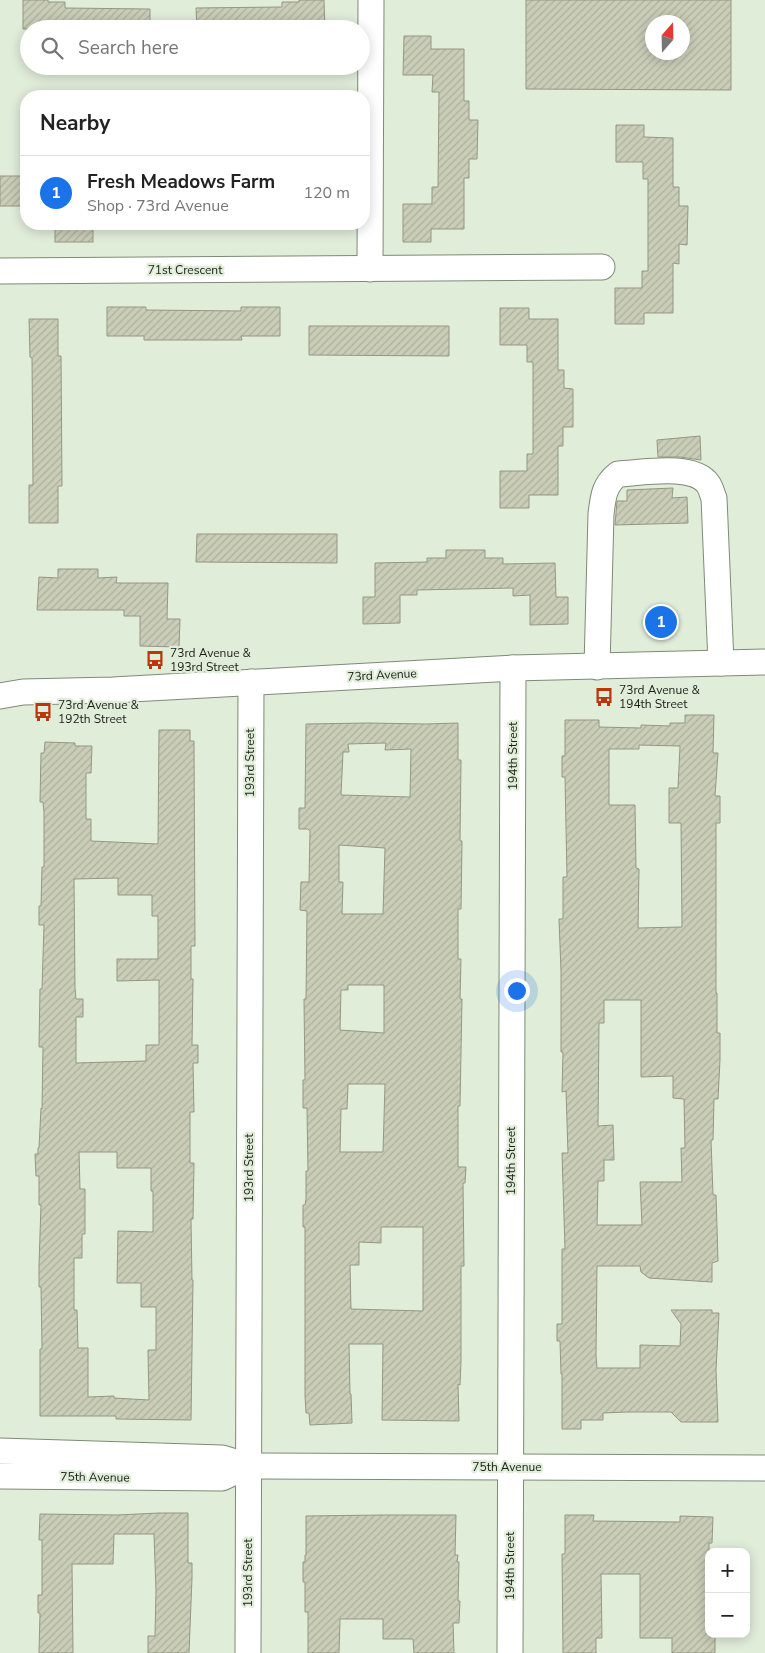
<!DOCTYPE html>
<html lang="en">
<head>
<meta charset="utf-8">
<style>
	:root { --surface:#fff; --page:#f6f6f6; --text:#222; --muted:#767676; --line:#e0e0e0; --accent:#1a73e8 }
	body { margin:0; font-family:"Nunito Sans",sans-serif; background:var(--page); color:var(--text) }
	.controls { position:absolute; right:15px; bottom:15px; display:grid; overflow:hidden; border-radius:10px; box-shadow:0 2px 12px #0003 }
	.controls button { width:45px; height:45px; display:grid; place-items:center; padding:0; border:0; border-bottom:1px solid var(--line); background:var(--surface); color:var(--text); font:25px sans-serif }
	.compass { position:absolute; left:645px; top:15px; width:45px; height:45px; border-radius:50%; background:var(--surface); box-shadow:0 2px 12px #0003; rotate:20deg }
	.you { position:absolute; left:516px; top:990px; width:18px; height:18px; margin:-12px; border:4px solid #fff; border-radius:50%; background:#1a73e8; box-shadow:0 0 0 8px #1a73e833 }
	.badge { display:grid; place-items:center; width:32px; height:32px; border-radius:50%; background:var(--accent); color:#fff; font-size:16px; font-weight:700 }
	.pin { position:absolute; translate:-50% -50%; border:2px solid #fff; box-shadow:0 1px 5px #0006 }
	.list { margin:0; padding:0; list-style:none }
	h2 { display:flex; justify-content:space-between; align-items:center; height:65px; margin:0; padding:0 20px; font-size:21px }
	h2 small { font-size:16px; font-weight:400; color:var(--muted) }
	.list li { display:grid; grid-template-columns:32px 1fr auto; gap:15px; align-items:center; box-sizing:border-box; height:75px; padding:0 20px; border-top:1px solid var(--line) }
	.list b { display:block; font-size:19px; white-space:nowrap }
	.list p { margin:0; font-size:16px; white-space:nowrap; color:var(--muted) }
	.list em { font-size:16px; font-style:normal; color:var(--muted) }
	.icon { flex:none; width:28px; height:28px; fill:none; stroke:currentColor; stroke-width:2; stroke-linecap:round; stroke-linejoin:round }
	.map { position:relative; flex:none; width:765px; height:1653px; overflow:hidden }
	.search { position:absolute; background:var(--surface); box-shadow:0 2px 12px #0003; left:20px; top:20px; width:350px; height:55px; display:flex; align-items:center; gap:12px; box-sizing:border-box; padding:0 18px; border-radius:28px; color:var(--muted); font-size:19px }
	.panel { position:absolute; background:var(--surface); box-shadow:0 2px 12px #0003; left:20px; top:90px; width:350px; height:140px; border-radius:20px }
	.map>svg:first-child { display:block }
	.building { fill:url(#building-hatch); stroke:#949782; fill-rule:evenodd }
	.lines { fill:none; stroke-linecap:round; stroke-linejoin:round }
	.minor-casing { stroke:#7e8a77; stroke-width:27 }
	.minor { stroke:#fff; stroke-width:25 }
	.labels { text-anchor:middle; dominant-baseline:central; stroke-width:4.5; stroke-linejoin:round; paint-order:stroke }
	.street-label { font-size:12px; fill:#1b1f18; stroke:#e0edd9 }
	.poi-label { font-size:12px; fill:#1b1f18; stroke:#e0edd9; text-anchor:start }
</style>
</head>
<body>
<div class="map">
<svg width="765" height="1653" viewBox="0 0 765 1653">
	<defs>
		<pattern id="building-hatch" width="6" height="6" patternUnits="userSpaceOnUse" patternTransform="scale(1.25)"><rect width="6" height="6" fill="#caceb8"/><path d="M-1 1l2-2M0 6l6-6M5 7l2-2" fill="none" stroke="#adb09d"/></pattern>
	</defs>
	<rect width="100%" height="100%" fill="#e0edd9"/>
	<g class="building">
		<path d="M 23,0 L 48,0 L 48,2 L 65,2 L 65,8 L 150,9 L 150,29 L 23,29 Z"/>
		<path d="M 299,0 L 324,0 L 325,29 L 197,29 L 196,8 L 282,7 L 282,2 L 299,2 Z"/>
		<path d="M 526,0 L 731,0 L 731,90 L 526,89 ZM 652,22 L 682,22 L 682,52 L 652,52 Z"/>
		<path d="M 404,36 L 431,36 L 431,49 L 464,49 L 464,101 L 469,101 L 469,120 L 478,120 L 477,159 L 469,159 L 469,178 L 464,178 L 464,229 L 431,229 L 431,242 L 403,242 L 403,204 L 432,204 L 432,187 L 438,187 L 439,92 L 432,92 L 433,75 L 403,75 Z"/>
		<path d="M 616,125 L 644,125 L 644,137 L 673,138 L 673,187 L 679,187 L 679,206 L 688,206 L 687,245 L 679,244 L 679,264 L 673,263 L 673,313 L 644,313 L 644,324 L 615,324 L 615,288 L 642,288 L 642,271 L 648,271 L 648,179 L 643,179 L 643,162 L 616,162 Z"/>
		<rect x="0" y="176" width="26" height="30"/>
		<rect x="55" y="224" width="38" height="18"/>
		<path d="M 107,307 L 146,307 L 146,310 L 241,311 L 241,307 L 280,307 L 280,336 L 241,336 L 242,340 L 144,340 L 144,336 L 107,336 Z"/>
		<path d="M 500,308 L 529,308 L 529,319 L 558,319 L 558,370 L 564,370 L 564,388 L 573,389 L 573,427 L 563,427 L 563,446 L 558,446 L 558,495 L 529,495 L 529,508 L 500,508 L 500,471 L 527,471 L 527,454 L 533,454 L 533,362 L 527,362 L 527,345 L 500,345 Z"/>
		<path d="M 29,319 L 58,319 L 58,356 L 61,356 L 62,486 L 58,486 L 58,523 L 29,523 L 29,485 L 33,485 L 32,358 L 30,357 Z"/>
		<path d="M 309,326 L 449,326 L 449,356 L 309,355 Z"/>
		<path d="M 700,436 L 701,460 L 680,457 L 658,457 L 657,440 Z"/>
		<path d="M 673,488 L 672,498 L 687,497 L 688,523 L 615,525 L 617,501 L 627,501 L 627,490 Z"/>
		<path d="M 197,534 L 337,534 L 337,563 L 196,562 Z"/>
		<path d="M 446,550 L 485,550 L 485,558 L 503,558 L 503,564 L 555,563 L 556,597 L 568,597 L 568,624 L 530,625 L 530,595 L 513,596 L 513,588 L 417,590 L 417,595 L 400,595 L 400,623 L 363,624 L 363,597 L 375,597 L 375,563 L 427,562 L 427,558 L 446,558 Z"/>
		<path d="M 58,569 L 98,569 L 98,578 L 117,577 L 116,583 L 168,583 L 167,619 L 180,619 L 179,647 L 140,646 L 140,616 L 124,616 L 124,610 L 37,610 L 39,577 L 58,578 Z"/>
		<path d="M 685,715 L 714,715 L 713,753 L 718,753 L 715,796 L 720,796 L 720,823 L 716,823 L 716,993 L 717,993 L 717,1033 L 720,1033 L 720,1060 L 718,1099 L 714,1099 L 713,1140 L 711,1140 L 713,1195 L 716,1195 L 718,1261 L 712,1263 L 712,1282 L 649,1278 L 641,1272 L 640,1266 L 597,1266 L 596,1355 L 597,1368 L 640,1368 L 640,1345 L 680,1346 L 681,1324 L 671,1310 L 712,1310 L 712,1313 L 719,1313 L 716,1370 L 718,1422 L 681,1422 L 671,1412 L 628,1412 L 603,1413 L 603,1420 L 581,1420 L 581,1429 L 562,1429 L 562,1374 L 561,1374 L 560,1341 L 557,1341 L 557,1324 L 562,1324 L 562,1249 L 565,1249 L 562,1153 L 568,1153 L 566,1091 L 562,1092 L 563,1052 L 561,1052 L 561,971 L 559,919 L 563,919 L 563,877 L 567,877 L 565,777 L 562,777 L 562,756 L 565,756 L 565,720 L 599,720 L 599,727 L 641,728 L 641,725 L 670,726 L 670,723 L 685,723 ZM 639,745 L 680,746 L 678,788 L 669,788 L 669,823 L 681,823 L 682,927 L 638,928 L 639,869 L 636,868 L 635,805 L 609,805 L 609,749 L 639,749 ZM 604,1000 L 641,1000 L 641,1077 L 673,1076 L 673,1098 L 684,1099 L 685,1148 L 681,1148 L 682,1182 L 640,1182 L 642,1225 L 597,1225 L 598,1181 L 604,1181 L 604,1160 L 614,1160 L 613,1125 L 598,1126 L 599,1023 L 604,1023 Z"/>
		<path d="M 368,723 L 426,724 L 458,723 L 458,760 L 461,760 L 460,841 L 462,841 L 461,909 L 458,909 L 458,959 L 461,959 L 460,999 L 462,999 L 460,1106 L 458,1106 L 458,1167 L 466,1167 L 465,1183 L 463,1183 L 464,1266 L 461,1266 L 461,1361 L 460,1385 L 458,1384 L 459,1421 L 382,1420 L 383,1344 L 349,1344 L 350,1394 L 351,1394 L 352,1423 L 310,1425 L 309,1413 L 306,1413 L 305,1396 L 305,1227 L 303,1227 L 303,1205 L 305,1205 L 306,1199 L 306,1171 L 308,1171 L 307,1108 L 303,1108 L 303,1080 L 305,1080 L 304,999 L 306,999 L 307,911 L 300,910 L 301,882 L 309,882 L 310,831 L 308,829 L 299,829 L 299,808 L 305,808 L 306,724 ZM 386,743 L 385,750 L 411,749 L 410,797 L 341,795 L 343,752 L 349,752 L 348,744 ZM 339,845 L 385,848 L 383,914 L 342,914 L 343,882 L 339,882 ZM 348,985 L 384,985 L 384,1033 L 340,1030 L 341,990 L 348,990 ZM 348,1084 L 385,1084 L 383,1152 L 340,1152 L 341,1109 L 347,1109 ZM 381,1227 L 423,1227 L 423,1311 L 351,1309 L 350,1265 L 359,1265 L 359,1242 L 381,1243 Z"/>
		<path d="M 159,730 L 190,730 L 190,741 L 194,741 L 195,946 L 191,946 L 191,979 L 193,979 L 192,1045 L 198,1045 L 198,1063 L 193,1063 L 194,1112 L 190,1112 L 190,1163 L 194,1163 L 193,1219 L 191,1219 L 192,1280 L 193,1280 L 191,1420 L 116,1419 L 116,1416 L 40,1416 L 40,1349 L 42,1349 L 41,1287 L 39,1287 L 39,1265 L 41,1205 L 39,1205 L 39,1176 L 36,1176 L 35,1154 L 38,1154 L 38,1148 L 39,1148 L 41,1108 L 42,1109 L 43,1047 L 39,1047 L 40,989 L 42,989 L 44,925 L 39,925 L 39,906 L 41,906 L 42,867 L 44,867 L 44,812 L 43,802 L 40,802 L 41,753 L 44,753 L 45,742 L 75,743 L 75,746 L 92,746 L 91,773 L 86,773 L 86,819 L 91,819 L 91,841 L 158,844 ZM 118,878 L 118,895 L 152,895 L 152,916 L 158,916 L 158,959 L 117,959 L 117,981 L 159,980 L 159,1045 L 146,1045 L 146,1061 L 76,1063 L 76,1017 L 83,1017 L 83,999 L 76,999 L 75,988 L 74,879 ZM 79,1152 L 117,1152 L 117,1168 L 151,1168 L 151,1191 L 153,1191 L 153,1232 L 118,1231 L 117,1283 L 141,1283 L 141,1307 L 156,1307 L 156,1350 L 148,1350 L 149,1400 L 114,1398 L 114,1396 L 88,1397 L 88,1348 L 78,1348 L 77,1310 L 74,1310 L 74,1258 L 82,1258 L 82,1234 L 85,1234 L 85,1189 L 80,1189 Z"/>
		<path d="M 159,1513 L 188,1513 L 188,1563 L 192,1563 L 192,1578 L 189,1653 L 148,1653 L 148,1636 L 155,1636 L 156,1591 L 154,1534 L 114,1534 L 113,1564 L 72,1564 L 73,1653 L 39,1653 L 40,1613 L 38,1613 L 38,1595 L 42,1595 L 42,1540 L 39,1540 L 40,1514 L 117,1515 Z"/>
		<path d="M 382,1515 L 456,1515 L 455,1555 L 458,1555 L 457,1562 L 459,1562 L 458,1601 L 460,1601 L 459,1623 L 453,1623 L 454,1653 L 414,1653 L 413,1639 L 383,1639 L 383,1619 L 340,1619 L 339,1653 L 308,1653 L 308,1612 L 305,1612 L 305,1582 L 303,1582 L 303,1562 L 305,1562 L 305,1555 L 306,1555 L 306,1516 Z"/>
		<path d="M 565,1515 L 594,1515 L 593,1521 L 680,1522 L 680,1516 L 713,1517 L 712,1543 L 709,1543 L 709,1634 L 715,1634 L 715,1653 L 672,1653 L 672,1638 L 640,1638 L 640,1574 L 601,1574 L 602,1638 L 596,1638 L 596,1653 L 563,1653 L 562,1554 L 565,1554 Z"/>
	</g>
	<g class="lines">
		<g class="minor-casing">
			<g id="minor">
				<path d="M 370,269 L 371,0"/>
				<path d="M 0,271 L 602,267"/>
				<path d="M 597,667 L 601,514 C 603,497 604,485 618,474 C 642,473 693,463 708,484 C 711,488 712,494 714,498 L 721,663"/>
				<path d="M 0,696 L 23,692 L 113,690 L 513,668 L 765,662"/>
				<path d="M 0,1451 L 222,1458 L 248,1466 L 765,1468"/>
				<path d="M 0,1476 L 222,1478 L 248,1466"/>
				<path d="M 248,1653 L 251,682"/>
				<path d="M 510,1653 L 513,668"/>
			</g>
		</g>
		<use href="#minor" class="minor"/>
	</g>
	<defs>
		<g id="bus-bare" transform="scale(1.5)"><path d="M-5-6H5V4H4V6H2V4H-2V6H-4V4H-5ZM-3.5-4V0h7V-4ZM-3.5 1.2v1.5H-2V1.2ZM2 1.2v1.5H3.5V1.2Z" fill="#be340d" stroke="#e0edd9" stroke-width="2.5" paint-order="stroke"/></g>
	</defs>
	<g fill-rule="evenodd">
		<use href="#bus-bare" x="155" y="660"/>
		<use href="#bus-bare" x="604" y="697"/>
		<use href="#bus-bare" x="43" y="712"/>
	</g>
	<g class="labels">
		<g class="street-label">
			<text x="185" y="270">71st Crescent</text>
			<text transform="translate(382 675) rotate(-3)">73rd Avenue</text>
			<text transform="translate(513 756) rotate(-90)">194th Street</text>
			<text transform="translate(250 763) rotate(-90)">193rd Street</text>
			<text transform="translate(511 1161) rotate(-90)">194th Street</text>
			<text transform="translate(249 1168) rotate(-90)">193rd Street</text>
			<text x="507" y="1467">75th Avenue</text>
			<text transform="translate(95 1477) rotate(1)">75th Avenue</text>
			<text transform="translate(510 1566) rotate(-90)">194th Street</text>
			<text transform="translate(248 1573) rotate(-90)">193rd Street</text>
		</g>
		<g class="poi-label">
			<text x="170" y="653">73rd Avenue &amp;<tspan x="170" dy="14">193rd Street</tspan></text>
			<text x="619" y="690">73rd Avenue &amp;<tspan x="619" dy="14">194th Street</tspan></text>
			<text x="58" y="705">73rd Avenue &amp;<tspan x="58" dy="14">192th Street</tspan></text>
		</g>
	</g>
</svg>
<div class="controls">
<button>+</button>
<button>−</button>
</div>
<svg class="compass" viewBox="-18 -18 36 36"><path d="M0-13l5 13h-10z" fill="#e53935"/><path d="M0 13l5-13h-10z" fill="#767676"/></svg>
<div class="you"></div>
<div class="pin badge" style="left:661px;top:622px">1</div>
<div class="search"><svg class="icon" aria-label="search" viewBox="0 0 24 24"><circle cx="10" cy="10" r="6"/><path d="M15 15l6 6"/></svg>Search here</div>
<section class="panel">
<h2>Nearby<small></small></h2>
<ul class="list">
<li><span class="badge">1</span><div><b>Fresh Meadows Farm</b><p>Shop · 73rd Avenue</p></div><em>120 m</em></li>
</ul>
</section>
</div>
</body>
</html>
